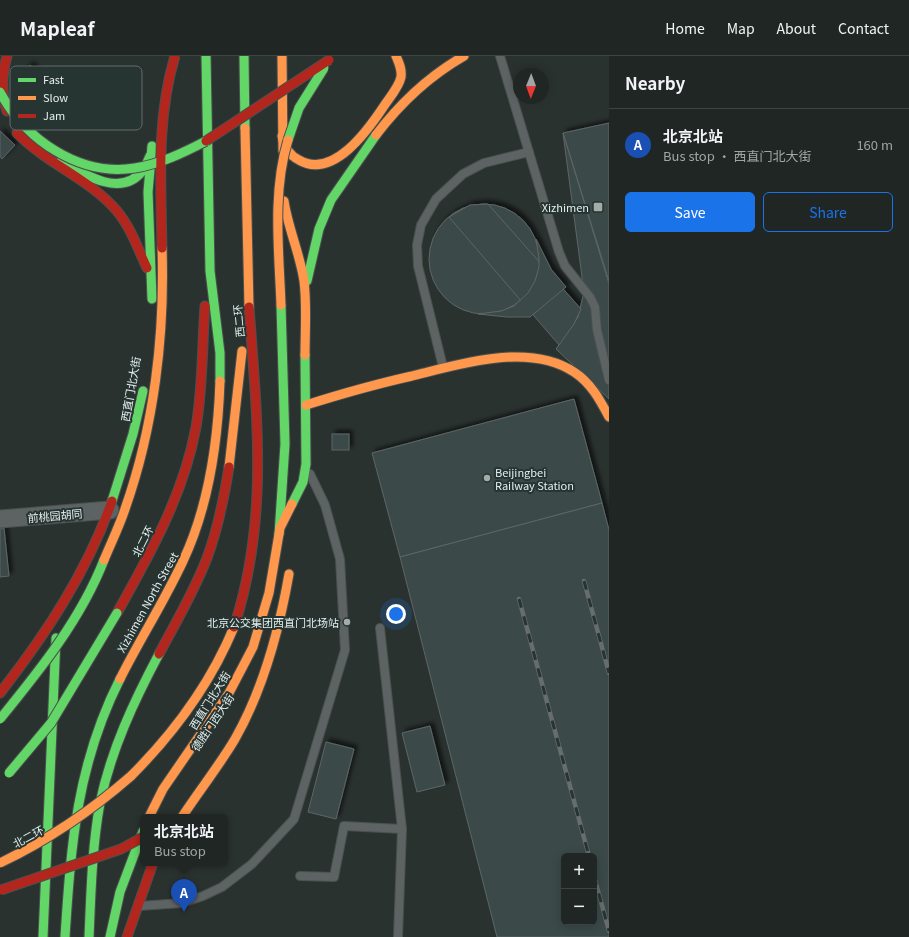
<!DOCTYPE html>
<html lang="en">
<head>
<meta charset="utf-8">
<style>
	:root { --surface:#202624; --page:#282e2c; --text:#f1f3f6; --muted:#a2a5a6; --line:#3d4341; --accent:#1a73e8 }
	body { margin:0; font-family:Georgia,"Noto Sans SC",serif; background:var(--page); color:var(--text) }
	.controls { position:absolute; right:12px; bottom:12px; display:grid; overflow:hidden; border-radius:6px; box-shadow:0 2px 10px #0003 }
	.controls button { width:36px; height:36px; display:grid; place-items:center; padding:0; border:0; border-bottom:1px solid var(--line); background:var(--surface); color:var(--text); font:20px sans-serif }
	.compass { position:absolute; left:513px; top:12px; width:36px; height:36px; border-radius:50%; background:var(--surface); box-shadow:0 2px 10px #0003; rotate:181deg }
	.you { position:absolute; left:396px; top:558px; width:14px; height:14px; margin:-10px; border:3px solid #fff; border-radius:50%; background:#1a73e8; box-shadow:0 0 0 6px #1a73e833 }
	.badge { display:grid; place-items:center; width:26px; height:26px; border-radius:50%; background:var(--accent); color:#fff; font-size:13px; font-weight:700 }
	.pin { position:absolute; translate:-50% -33px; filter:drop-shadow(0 1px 2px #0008) }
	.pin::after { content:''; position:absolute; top:21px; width:14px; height:12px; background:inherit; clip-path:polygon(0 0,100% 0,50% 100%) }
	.popup { position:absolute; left:140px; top:758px; width:88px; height:52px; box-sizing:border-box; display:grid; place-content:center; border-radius:6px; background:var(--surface); filter:drop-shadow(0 1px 3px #0005); font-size:13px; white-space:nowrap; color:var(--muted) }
	.popup b { font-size:15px; color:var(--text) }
	.popup::after { content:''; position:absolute; left:50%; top:100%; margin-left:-8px; border:8px solid transparent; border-top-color:var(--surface) }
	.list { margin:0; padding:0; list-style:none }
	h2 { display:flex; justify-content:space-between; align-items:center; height:52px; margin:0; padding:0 16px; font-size:17px }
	h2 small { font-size:13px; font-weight:400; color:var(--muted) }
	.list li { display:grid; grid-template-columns:26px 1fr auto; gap:12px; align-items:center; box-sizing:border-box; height:72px; padding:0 16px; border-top:1px solid var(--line) }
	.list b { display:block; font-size:15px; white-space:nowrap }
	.list p { margin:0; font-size:13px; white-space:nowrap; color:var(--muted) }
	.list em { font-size:13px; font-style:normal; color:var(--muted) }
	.actions { display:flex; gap:8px; padding:12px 16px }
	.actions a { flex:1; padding:9px 0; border:1px solid var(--accent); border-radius:6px; text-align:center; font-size:14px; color:var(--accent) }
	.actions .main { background:var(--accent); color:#fff }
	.map { position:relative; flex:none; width:609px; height:881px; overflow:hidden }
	header { display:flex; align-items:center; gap:24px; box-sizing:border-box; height:56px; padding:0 20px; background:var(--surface); border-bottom:1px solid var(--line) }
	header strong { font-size:19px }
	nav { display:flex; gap:22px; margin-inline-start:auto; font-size:14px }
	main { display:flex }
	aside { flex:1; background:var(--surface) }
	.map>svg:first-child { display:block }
	.building { fill:#3b4a4a; stroke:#5f6565; fill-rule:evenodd; filter:url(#shadow) }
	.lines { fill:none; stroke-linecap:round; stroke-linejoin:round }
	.lane-casing { stroke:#4a504e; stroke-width:10 }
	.street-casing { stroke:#4a504e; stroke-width:19 }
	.fast-casing { stroke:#4a504e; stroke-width:11 }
	.slow-casing { stroke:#4a504e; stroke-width:11 }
	.jam-casing { stroke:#4a504e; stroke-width:11 }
	.lane { stroke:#5d6362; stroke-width:8 }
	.street { stroke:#5d6362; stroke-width:17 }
	.fast { stroke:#63d668; stroke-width:9 }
	.slow { stroke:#ff974d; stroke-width:9 }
	.jam { stroke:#b3261e; stroke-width:9 }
	.rail-casing { stroke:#666d6c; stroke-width:4.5 }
	.rail { stroke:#273532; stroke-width:3; stroke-dasharray:9; stroke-linecap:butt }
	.fast-bridge-casing { stroke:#4a504e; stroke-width:11; stroke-linecap:butt }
	.slow-bridge-casing { stroke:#4a504e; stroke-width:11; stroke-linecap:butt }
	.jam-bridge-casing { stroke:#4a504e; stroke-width:11; stroke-linecap:butt }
	.fast-bridge { stroke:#63d668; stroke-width:9 }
	.slow-bridge { stroke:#ff974d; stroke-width:9 }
	.jam-bridge { stroke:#b3261e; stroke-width:9 }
	.poi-dot { fill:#a4acaa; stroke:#273532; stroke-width:1.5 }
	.labels { text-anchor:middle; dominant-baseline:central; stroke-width:4; stroke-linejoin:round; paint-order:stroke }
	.poi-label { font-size:11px; fill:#e5eeec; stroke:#273532; text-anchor:end }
	.street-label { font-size:11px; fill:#e5eeec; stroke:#273532 }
	.key { fill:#273532; stroke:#606c6a; stroke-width:1 }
	.key-label { font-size:11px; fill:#e5eeec }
</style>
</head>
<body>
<header>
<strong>Mapleaf</strong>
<nav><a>Home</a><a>Map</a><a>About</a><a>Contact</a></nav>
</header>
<main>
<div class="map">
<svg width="609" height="881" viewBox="0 0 609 881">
	<defs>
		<filter id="shadow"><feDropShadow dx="3.5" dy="-3.5" stdDeviation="2" flood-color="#0009"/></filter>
	</defs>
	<rect width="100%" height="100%" fill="#2a3230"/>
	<g class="building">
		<path d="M 30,9 L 76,54 L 60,68 L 15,25 Z"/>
		<path d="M 609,67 L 609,225 L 563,77 Z"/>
		<path d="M 0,75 L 15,89 L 2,103 L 0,100 Z"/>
		<path d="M 563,77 L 609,228 L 609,343 L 556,293 L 578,261 L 584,236 Z"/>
		<circle cx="484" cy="203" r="55"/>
		<path d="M 488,148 L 581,253 L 574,268 L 559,289 L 449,161 L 470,149 Z"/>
		<path d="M 536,183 L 551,213 L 566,231 L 530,261 L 507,261 L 478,258 L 501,255 L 514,250 L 528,237 L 535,225 L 539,211 L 539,202 Z"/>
		<path d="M 574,343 L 602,447 L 400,501 L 372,397 Z"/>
		<rect x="332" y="378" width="17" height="16"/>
		<path d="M 602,447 L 609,474 L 609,881 L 497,881 L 400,501 ZM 564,800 L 594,800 L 594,866 L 564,866 Z"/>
		<path d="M 4,472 L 9,520 L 0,521 L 0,473 Z"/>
		<path d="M 430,670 L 445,729 L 417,736 L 402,677 Z"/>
		<path d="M 326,686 L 354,693 L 336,763 L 308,756 Z"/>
	</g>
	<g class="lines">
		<g class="lane-casing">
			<g id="lane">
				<path d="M 500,0 L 559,196 L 565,210 L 590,241 L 595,251 L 597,274 L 609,324"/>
				<path d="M 443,311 L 418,210 L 417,189 L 421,169 L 436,143 L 463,118 L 484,107 L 529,96"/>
				<path d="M 380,572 L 402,773"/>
				<path d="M 300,820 L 334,821 L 344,770 L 402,773 L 398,881"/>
				<path d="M 139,850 L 182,847 L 203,840 L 222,831 L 252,808 L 294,763 L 345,594 L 340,503 L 325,449 L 310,418"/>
			</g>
		</g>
		<g class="street-casing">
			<path id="street" d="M 0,463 L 110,454"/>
		</g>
		<g class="fast-casing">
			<g id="fast">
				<path d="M 206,0 L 210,215 L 220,297 L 220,325"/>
				<path d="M 244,0 L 245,72"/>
				<path d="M 152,90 L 148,136 L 152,243"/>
				<path d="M 61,105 C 83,118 122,143 143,114 C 146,110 148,104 150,100"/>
				<path d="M 307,225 L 319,173 L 331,144 L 376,79"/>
				<path d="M 112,445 L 133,378 L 143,335"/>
				<path d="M 292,448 L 303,426 L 306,408 L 305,299"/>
				<path d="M 279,478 L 285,388 L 281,249"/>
				<path d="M 43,881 L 56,582"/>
				<path d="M 65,881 C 71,788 77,708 120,623"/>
				<path d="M 89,881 C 91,836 92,791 100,747 C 111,694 134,645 159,598"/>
				<path d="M 110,881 L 120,836 L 143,775"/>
			</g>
		</g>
		<g class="slow-casing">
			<g id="slow">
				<path d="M 282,0 L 283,95"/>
				<path d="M 245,72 L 249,251"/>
				<path d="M 376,79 C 401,46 429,20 464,0"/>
				<path d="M 282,80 C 284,91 289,99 299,104 C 333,124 368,74 384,50 C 390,41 399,31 401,21 C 402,13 399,7 396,0"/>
				<path d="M 284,145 C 288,172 300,198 304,225 C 307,249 305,275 305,299"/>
				<path d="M 306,349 C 341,338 376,328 412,320 C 460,308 529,286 574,316 C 591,327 600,344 609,361"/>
				<path d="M 229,411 L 242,295"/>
				<path d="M 120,623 C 140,583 164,546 183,505 C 209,450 218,385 220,325"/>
				<path d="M 131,720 C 175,676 210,629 234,571"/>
				<path d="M 149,761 L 163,733 L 229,637 L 253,591 L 269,537 L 280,472 L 292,448"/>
				<path d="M 182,761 C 199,735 219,710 235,683 C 264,632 279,575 289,518"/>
			</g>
		</g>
		<g class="jam-casing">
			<g id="jam">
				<path d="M 7,0 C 2,18 1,37 7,55"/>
				<path d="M 17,77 C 47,108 90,123 117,155 C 131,172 138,193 147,212"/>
				<path d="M 117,557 C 150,498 184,438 196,371 C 203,331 202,290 205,250"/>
				<path d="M 234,571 C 269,464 257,361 249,251"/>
				<path d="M 159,598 C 176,566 194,536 207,502 C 218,473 224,442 229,411"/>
				<path d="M 0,637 C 46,578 87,516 112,445"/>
				<path d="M 127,881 L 153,807"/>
			</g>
		</g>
		<use href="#lane" class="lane"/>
		<use href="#street" class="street"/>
		<use href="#fast" class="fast"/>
		<use href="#slow" class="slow"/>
		<use href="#jam" class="jam"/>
		<g class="rail-casing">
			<g id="rail">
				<path d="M 584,525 L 609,617"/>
				<path d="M 519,543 L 589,800"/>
				<path d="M 594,820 L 609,875"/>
			</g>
		</g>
		<use href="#rail" class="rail"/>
		<g class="fast-bridge-casing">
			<g id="fast-bridge">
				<path d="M 0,36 C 25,83 79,121 135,112 C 160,108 183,97 206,85"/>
				<path d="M 288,84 L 299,52 L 324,12"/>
				<path d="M 0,663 C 40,614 81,563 104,504"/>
				<path d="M 9,717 L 51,667 L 117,557"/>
			</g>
		</g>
		<g class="slow-bridge-casing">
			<g id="slow-bridge">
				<path d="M 281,249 C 279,195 272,136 288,84"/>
				<path d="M 104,504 C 111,487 119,471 125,453 C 154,371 165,279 162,192"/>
				<path d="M 0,807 C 48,784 91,755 131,720"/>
			</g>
		</g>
		<g class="jam-bridge-casing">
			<g id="jam-bridge">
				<path d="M 206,85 L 329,4"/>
				<path d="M 162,192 C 161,127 156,63 175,0"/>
				<path d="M 1,834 L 121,793 L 143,781"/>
			</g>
		</g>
		<use href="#fast-bridge" class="fast-bridge"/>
		<use href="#slow-bridge" class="slow-bridge"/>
		<use href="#jam-bridge" class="jam-bridge"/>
	</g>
	<g class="poi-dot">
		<rect x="593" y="146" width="10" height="10" rx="2"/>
		<circle cx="487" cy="422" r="4"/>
		<circle cx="347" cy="566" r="4"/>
	</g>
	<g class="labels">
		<g class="poi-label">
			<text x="589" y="151">Xizhimen</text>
			<text x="495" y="416" text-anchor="start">Beijingbei<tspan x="495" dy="13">Railway Station</tspan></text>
			<text x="339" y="566">北京公交集团西直门北场站</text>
		</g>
		<g class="street-label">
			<text transform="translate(238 265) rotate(-95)">西二环</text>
			<text transform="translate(130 333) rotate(-80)">西直门北大街</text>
			<text transform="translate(55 459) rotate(-5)">前桃园胡同</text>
			<text transform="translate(142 485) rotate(-63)">北二环</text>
			<text transform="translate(147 546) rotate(-61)">Xizhimen North Street</text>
			<text transform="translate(209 644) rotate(-58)">西直门北大街</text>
			<text transform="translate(212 666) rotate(-56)">德胜门西大街</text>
			<text transform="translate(28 780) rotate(-28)">北二环</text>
		</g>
	</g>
	<rect x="10" y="10" width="132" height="64" rx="6" class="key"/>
	<rect x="18" y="22" width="18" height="4" fill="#63d668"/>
	<rect x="18" y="40" width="18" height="4" fill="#ff974d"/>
	<rect x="18" y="58" width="18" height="4" fill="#b3261e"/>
	<g class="key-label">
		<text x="43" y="28">Fast</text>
		<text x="43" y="46">Slow</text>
		<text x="43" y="64">Jam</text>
	</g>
</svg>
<div class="controls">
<button>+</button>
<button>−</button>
</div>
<svg class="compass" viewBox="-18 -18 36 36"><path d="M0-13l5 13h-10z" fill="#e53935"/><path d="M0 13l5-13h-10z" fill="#a2a5a6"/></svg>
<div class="you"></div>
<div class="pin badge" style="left:184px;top:856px;background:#1a4fb4">A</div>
<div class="popup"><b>北京北站</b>Bus stop</div>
</div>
<aside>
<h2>Nearby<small></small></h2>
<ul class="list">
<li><span class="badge" style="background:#1a4fb4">A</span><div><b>北京北站</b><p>Bus stop · 西直门北大街</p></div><em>160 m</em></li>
</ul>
<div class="actions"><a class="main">Save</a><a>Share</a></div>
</aside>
</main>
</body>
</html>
